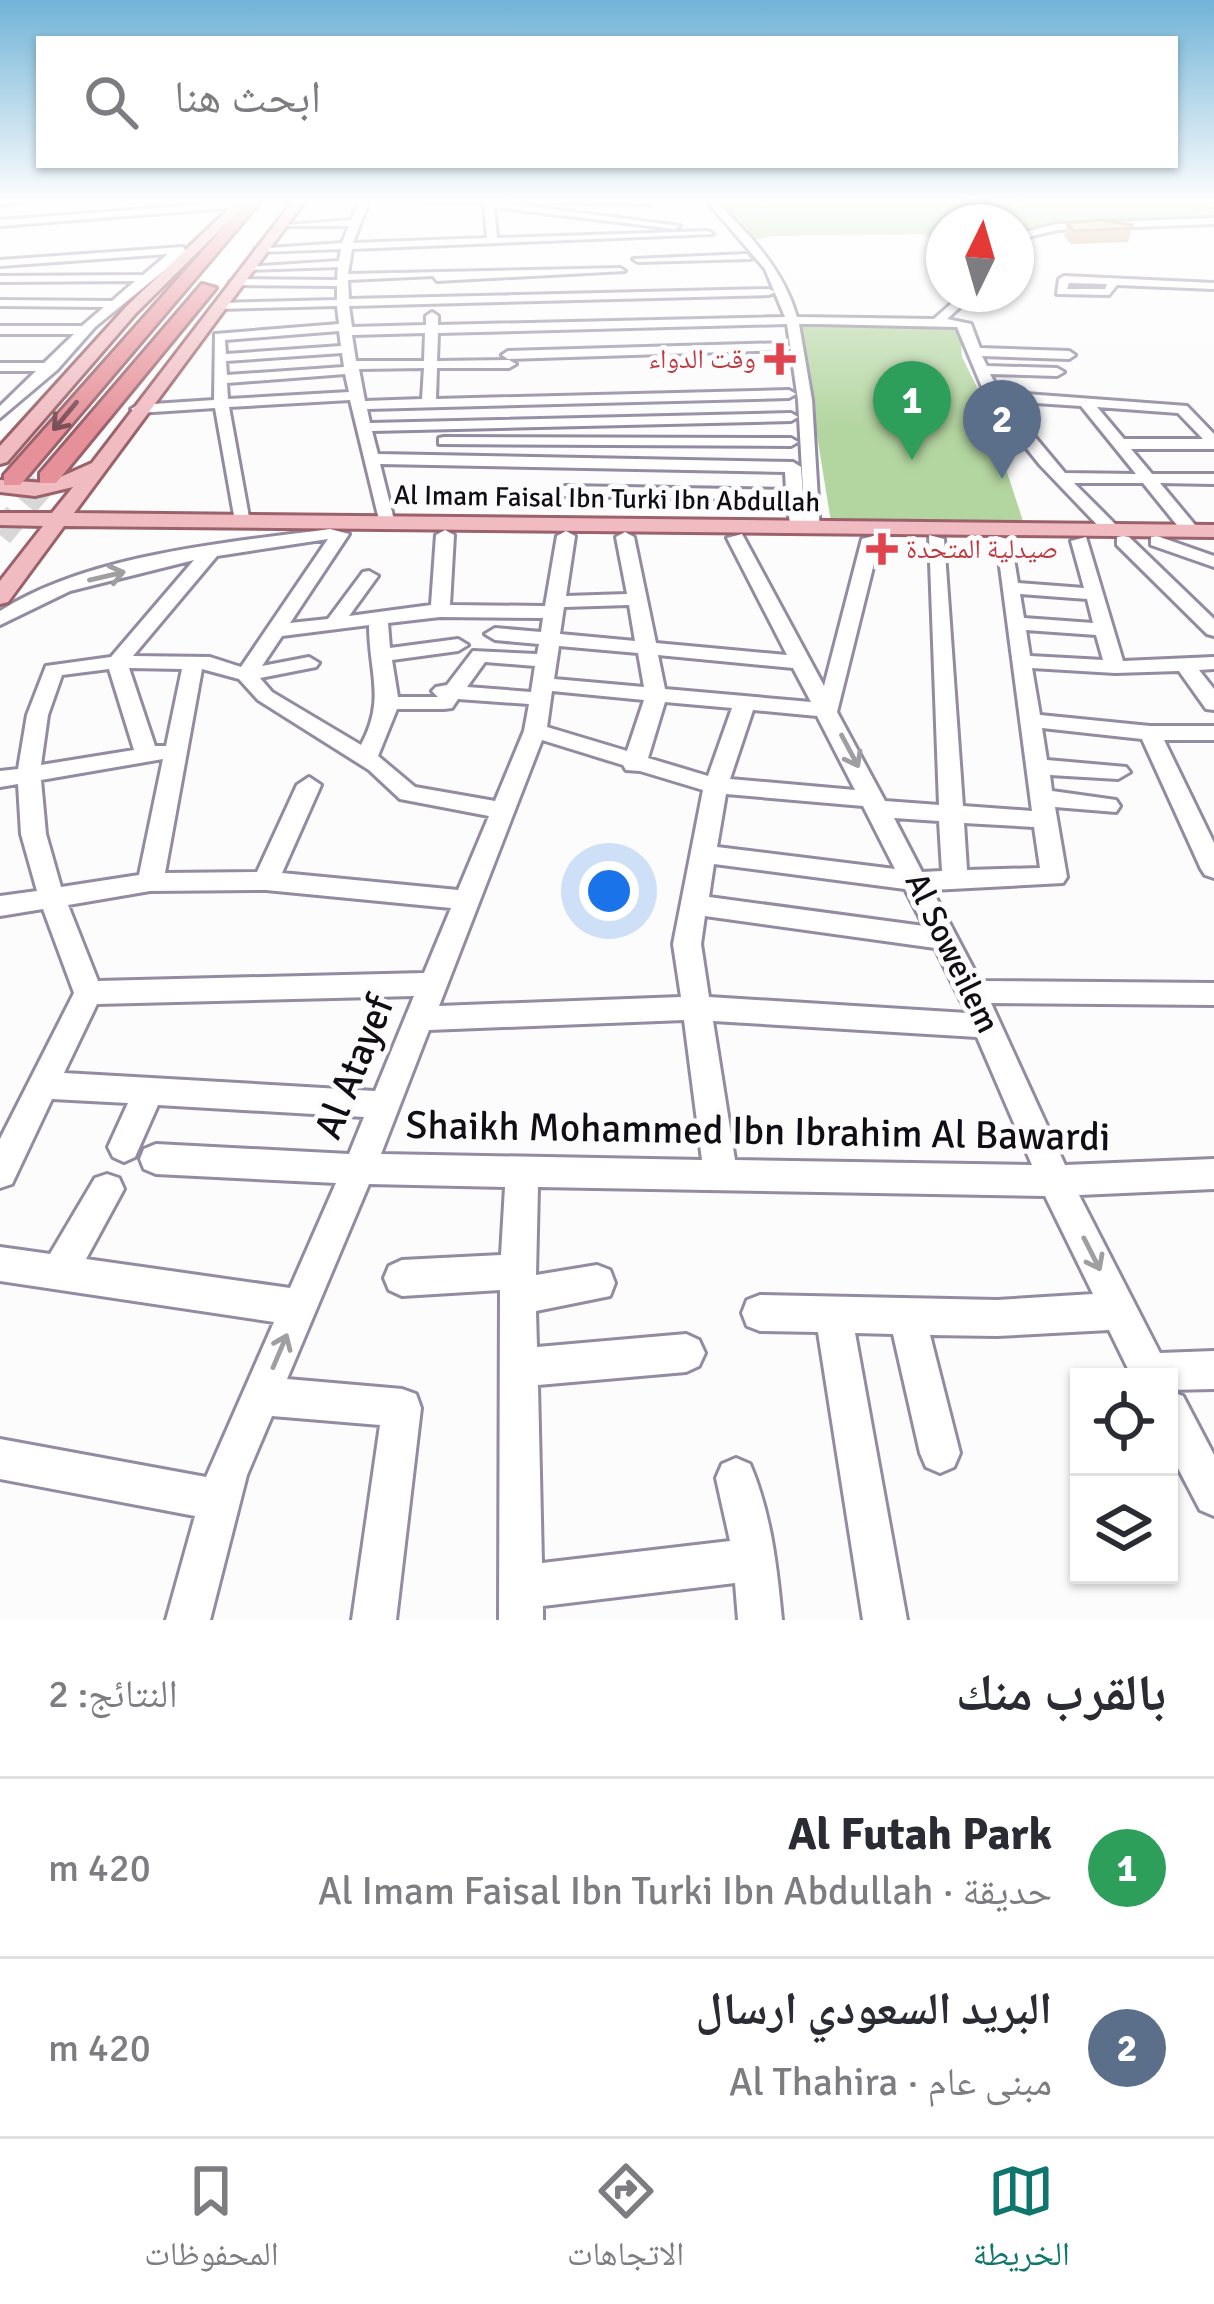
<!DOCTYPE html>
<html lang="ar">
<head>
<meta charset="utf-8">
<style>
	:root { --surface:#fff; --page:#f2f2f3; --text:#2b2b33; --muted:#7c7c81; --line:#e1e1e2; --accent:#0f766e }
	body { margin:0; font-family:Signika,"Noto Naskh Arabic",sans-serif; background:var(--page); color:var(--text); direction:rtl }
	.controls { position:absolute; right:36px; bottom:36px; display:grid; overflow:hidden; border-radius:0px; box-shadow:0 3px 9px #0004 }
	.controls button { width:108px; height:108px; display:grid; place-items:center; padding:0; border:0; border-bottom:3px solid var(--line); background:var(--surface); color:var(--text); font:60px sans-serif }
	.compass { position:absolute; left:926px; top:204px; width:108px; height:108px; border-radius:50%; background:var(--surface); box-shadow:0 3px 9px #0004; rotate:5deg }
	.you { position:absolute; left:609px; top:891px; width:42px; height:42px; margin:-30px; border:9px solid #fff; border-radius:50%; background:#1a73e8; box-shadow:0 0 0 18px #1a73e833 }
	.badge { display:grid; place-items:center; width:78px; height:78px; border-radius:50%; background:var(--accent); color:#fff; font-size:39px; font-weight:700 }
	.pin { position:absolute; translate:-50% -99px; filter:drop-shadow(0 3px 6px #0008) }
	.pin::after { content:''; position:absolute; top:63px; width:42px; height:36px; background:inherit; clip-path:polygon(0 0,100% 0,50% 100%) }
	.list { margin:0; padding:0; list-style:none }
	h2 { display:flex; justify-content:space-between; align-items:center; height:156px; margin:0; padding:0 48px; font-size:51px }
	h2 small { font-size:39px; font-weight:400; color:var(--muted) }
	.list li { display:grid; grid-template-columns:78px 1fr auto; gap:36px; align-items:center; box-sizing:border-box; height:180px; padding:0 48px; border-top:3px solid var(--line) }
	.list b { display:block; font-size:45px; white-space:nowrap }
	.list p { margin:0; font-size:39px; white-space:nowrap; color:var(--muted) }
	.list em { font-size:39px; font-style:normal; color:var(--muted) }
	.icon { flex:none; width:66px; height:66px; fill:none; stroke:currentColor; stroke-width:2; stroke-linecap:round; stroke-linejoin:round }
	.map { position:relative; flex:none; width:1214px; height:1620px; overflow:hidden; direction:ltr }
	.search { position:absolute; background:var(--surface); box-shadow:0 3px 9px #0004; left:36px; right:36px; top:36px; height:132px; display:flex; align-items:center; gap:30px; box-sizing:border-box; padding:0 42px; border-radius:0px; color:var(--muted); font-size:45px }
	.sheet { height:516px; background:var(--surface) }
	nav { display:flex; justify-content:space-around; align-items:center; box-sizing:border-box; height:168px; border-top:3px solid var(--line); background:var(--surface); font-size:33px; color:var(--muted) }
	nav a { display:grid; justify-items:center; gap:6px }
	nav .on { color:var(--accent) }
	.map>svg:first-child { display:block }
	.green { fill:#b3d5a0 }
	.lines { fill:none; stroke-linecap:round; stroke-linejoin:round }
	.highway-tunnel { stroke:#d9d8d9; stroke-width:26; stroke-dasharray:26 14; stroke-linecap:butt }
	.minor-casing { stroke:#938ba1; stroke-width:6 }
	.major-casing { stroke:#9b626b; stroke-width:6 }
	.highway-casing { stroke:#9b626b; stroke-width:6 }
	.minor { fill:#fff; fill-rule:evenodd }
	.major { fill:#f0bcc2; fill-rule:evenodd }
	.highway { fill:#e69099; fill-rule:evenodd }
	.wall { fill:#ceaa7e }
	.building { fill:#f0c692; stroke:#a88b66; stroke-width:3 }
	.oneway { stroke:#7b4e57 }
	.oneway2 { stroke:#9f9ea1 }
	.health-dot { fill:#e0444e; stroke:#fcfcfc; stroke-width:4.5 }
	.labels { text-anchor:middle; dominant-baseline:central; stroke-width:10; stroke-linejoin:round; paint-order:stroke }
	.far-health-label { font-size:27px; fill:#be3a42; stroke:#fcfcfc; text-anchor:end }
	.far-street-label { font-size:27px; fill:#100d15; stroke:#fcfcfc }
	.street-label { font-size:33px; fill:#100d15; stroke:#fcfcfc }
	.near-street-label { font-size:39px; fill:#100d15; stroke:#fcfcfc }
</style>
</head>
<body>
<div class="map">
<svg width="1214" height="1620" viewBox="0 0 1214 1620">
	<rect width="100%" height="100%" fill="#fcfcfc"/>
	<g class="green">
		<path d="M 1207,201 L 1214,204 L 1214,218 L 1048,224 L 1016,230 L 1016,222 L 944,222 L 944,242 L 922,234 L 771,236 L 750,241 L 711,202 Z"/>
		<path d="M 825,323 L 960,329 L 962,357 L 983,399 L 1024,524 L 831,522 L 799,324 Z"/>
	</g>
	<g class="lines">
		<path class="highway-tunnel" d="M 0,535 L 48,478"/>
		<g class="minor-casing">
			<g id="minor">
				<path d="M 360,201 L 369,201 L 353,243 L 487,238 L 484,204 L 489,201 L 680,226 L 675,229 L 494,207 L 497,238 L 708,231 L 713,234 L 352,249 L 348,274 L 620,268 L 625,271 L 437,281 L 433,276 L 348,280 L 349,299 L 769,289 L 775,292 L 769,295 L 349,306 L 352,327 L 426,325 L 426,316 L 432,312 L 438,316 L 438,325 L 785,317 L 765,269 L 707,201 L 715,201 C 750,235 783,269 797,317 L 934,319 L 951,304 L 953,294 L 965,294 L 960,307 L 947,319 L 971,324 L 980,348 L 1069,351 L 1075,355 L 1069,359 L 982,356 L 987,366 L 1057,368 L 1064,372 L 1057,376 L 990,374 L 1000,392 L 1187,406 L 1214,434 L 1214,449 L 1131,449 L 1152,474 L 1214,474 L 1214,484 L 1160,483 L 1200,531 L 1185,535 L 1143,483 L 1074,483 L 1121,530 L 1106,534 L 1040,465 L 987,399 L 957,327 L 818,324 L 799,324 L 812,400 L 820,532 L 806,528 L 791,532 L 787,500 L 565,496 L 557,491 L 565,486 L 786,490 L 785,472 L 380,464 L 395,524 L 381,528 L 350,400 L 229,407 L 249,517 L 235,521 L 215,408 L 138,413 L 131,409 L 138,405 L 214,400 L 215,334 L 339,324 L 337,306 L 219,309 L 213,306 L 219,303 L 337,300 L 337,286 L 236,285 L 230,282 L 236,279 L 337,280 L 338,267 L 250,270 L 245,267 L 339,261 L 341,249 L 260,252 L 255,249 L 342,243 L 349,226 L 274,226 L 351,220 ZM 787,324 L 798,400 L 805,524 L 801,467 L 793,462 L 378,454 L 372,431 L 791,421 L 798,417 L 791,413 L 370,423 L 367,409 L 789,398 L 796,394 L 789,390 L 436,399 L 437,368 L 509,368 L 516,364 L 509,360 L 437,361 L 438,333 ZM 339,331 L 341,346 L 226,354 L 225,340 ZM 425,333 L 424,361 L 356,361 L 352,335 ZM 342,353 L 344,367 L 227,375 L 226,361 ZM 424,368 L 422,399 L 365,401 L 359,369 ZM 345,374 L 349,392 L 228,399 L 227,383 ZM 1005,401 L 1081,406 L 1136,474 L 1065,473 ZM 1097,407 L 1178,413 L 1203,439 L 1124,439 Z"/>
				<path d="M 237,202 L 240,207 L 0,226 L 0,220 Z"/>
				<path d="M 1214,218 L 1214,224 L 1057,230 L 1016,240 L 1016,234 L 1057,224 Z"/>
				<path d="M 183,247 L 187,252 L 95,327 L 57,370 L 0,418 L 0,406 L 36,371 L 0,371 L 0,363 L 44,363 L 74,334 L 0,334 L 0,326 L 82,326 L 104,307 L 0,306 L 0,300 L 112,301 L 135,281 L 0,282 L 0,276 L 143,275 L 168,254 L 0,266 L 0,260 Z"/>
				<path d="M 747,254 L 751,259 L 638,262 L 633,259 Z"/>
				<path d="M 1064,276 L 1214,283 L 1214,289 L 1117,285 L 1109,295 L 1057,294 L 1059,279 ZM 1069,283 L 1107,284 L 1105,289 L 1067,289 Z"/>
				<path d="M 785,343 L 791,347 L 789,350 L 508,359 L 502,355 L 508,351 Z"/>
				<path d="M 444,437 L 791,438 L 798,442 L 791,446 L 439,444 L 439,438 Z"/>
				<path d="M 330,529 L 349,534 L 290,623 L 328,619 L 363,572 L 369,571 L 378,576 L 349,616 L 431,605 L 436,535 L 445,530 L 454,535 L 450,605 L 545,606 L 557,536 L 566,531 L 575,536 L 566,596 L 627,594 L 616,537 L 625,532 L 634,537 L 656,643 L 787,655 L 727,538 L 742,534 L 824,686 L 862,539 L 877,535 L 880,539 L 837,712 L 885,801 L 939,805 L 929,535 L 944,539 L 963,806 L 1032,811 L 996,536 L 1011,540 L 1018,583 L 1084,588 L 1071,541 L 1086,537 L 1123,661 L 1214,657 L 1214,669 L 1199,670 L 1214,689 L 1214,710 L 1206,709 L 1179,671 L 1115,673 L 1032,668 L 1040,715 L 1150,726 L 1214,726 L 1214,740 L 1164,740 L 1214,843 L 1214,878 L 1205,875 L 1201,869 L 1142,739 L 1042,728 L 1047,760 L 1126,767 L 1130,772 L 1118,779 L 1050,775 L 1052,791 L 1116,800 L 1120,806 L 1116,812 L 1055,807 L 1067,877 L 1063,883 L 932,890 L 980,981 L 1214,983 L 1214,1005 L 991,1003 L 1065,1165 L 1214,1159 L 1214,1189 L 1079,1195 L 1160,1353 L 1214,1351 L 1214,1389 L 1169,1390 L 1169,1377 L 1132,1377 L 1109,1330 L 997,1336 L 930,1335 L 960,1453 L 954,1467 L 940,1473 L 926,1467 L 920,1453 L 893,1334 L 855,1333 L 907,1620 L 863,1620 L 818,1332 L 760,1331 L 747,1326 L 742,1313 L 747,1300 L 760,1295 L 997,1300 L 1093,1294 L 1045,1196 L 538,1187 L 536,1275 L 597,1265 L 610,1270 L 615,1283 L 610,1296 L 536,1311 L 537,1347 L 686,1334 L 699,1340 L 705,1353 L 699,1366 L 686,1372 L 538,1385 L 542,1563 L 730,1541 L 716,1478 L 722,1464 L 736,1458 L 750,1464 C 771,1513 777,1567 782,1620 L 738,1620 L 735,1583 L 543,1606 L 543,1620 L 499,1620 L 500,1290 L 402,1296 L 389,1290 L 384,1278 L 389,1266 L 402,1260 L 501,1255 L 505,1187 L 369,1184 L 287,1379 L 402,1389 L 416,1394 L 421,1408 L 396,1620 L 352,1620 L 380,1425 L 272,1416 L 247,1475 L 210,1620 L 166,1620 L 195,1516 L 0,1479 L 0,1439 L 206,1477 L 274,1322 L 0,1281 L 0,1247 L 50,1254 L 95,1178 L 107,1174 L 119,1178 L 124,1189 L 86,1259 L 290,1288 L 336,1183 L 156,1174 L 144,1169 L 140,1159 L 144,1149 L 156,1144 L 349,1154 L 364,1117 L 158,1105 L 135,1157 L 124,1162 L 113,1157 L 108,1147 L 128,1103 L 52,1099 L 12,1184 L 0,1188 L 0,1139 L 74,993 L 43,909 L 0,916 L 0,896 L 37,891 L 21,834 L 18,784 L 0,787 L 0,771 L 18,769 L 27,715 L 46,666 L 111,657 L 194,560 L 70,591 L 0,625 L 0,611 C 90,554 226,543 330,529 ZM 328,539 L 241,667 L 210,657 L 133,656 L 217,556 ZM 1020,594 L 1087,599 L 1093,623 L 1024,618 ZM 629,605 L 635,641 L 560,634 L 564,607 ZM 440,617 L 543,618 L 541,632 L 495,628 L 485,634 L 495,640 L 539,644 L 537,654 L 473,651 L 447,685 L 436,687 L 432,691 L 438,697 L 398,697 L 392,660 L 458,651 L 468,645 L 458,639 L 390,648 L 388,623 ZM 369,625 C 369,673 386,699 361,745 L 272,692 L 260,678 L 316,667 L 319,663 L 309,657 L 262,666 L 282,636 ZM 1026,630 L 1096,635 L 1103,660 L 1030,656 ZM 559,646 L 638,653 L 644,687 L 554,679 ZM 658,655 L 793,668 L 811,702 L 665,689 ZM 485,662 L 535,666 L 531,692 L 467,687 ZM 129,668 L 182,669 L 166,746 L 155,746 ZM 109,669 L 134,750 L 41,765 L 48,715 L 62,675 ZM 202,669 L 239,679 L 258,700 L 369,770 L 400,799 L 489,816 L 458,890 L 282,873 L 321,785 L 309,777 L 297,785 L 257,872 L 165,873 ZM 552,691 L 644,700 L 627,751 L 547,727 ZM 458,699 L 529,704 L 524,731 L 495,801 L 415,787 L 378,756 L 397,709 L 444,709 L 452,708 ZM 665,702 L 732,708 L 708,776 L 648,758 ZM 753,710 L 817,716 L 855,790 L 730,779 ZM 542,740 L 623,765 L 626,770 L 640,771 L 703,790 L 673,944 L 681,997 L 439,1006 ZM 163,759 L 139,875 L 61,887 L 46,834 L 41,780 ZM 726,794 L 863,806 L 895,869 L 717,847 ZM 894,818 L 939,821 L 942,871 L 922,872 ZM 964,823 L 1034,827 L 1040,868 L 967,870 ZM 714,864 L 905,889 L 924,926 L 709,897 ZM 266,890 L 451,908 L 424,973 L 98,981 L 68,905 L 150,891 ZM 705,916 L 935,948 L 967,1013 L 709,997 L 701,944 ZM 414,996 L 375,1091 L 64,1073 L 97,1004 ZM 684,1020 L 702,1160 L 381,1154 L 429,1030 ZM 713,1021 L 977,1037 L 1032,1165 L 735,1160 Z"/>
				<path d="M 1123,536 L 1129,537 L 1214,619 L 1214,636 L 1207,634 L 1117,545 L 1117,537 Z"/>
				<path d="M 1157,536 L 1214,556 L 1214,567 L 1151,545 L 1151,537 Z"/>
				<path d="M 1169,1391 L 1183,1396 L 1214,1455 L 1214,1516 L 1200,1510 L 1169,1451 Z"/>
			</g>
		</g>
		<g class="major-casing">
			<g id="major">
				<path d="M 0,201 L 25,201 L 0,205 Z"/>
				<path d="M 237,201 L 249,201 L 136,313 L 7,462 L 0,464 L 0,446 L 126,307 Z"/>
				<path d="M 293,201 L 305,201 L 74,513 L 1214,525 L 1214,537 L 64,526 L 8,602 L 0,604 L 0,581 L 43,526 L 0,525 L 0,513 L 52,513 L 73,487 L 35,496 L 0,492 L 0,480 L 47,483 L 92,463 Z"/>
				<path d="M 424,201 L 656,201 L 650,204 Z"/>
			</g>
		</g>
		<g class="highway-casing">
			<g id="highway">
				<path d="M 247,201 L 260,202 L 20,485 L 4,485 L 4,475 Z"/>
				<path d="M 202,284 L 216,288 L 56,483 L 40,483 L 40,473 Z"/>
			</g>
		</g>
		<use href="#minor" class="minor"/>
		<use href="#major" class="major"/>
		<use href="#highway" class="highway"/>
	</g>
	<path class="wall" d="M 1067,223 L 1132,228 L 1128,242 L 1071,244 L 1064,236 Z"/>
	<path class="building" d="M 1102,220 L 1132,225 L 1132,228 L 1074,231 L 1067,223 Z"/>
	<defs><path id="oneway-shaft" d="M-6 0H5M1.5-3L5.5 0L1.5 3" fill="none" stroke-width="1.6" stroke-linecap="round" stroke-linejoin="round" transform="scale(3)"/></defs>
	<use class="oneway" href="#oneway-shaft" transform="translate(65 416) rotate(130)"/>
	<g class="oneway2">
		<use href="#oneway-shaft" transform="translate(107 576) rotate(-13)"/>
		<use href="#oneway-shaft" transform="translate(850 751) rotate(62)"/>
		<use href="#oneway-shaft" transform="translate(1092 1254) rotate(63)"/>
		<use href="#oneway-shaft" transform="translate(280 1351) rotate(-67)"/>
	</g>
	<linearGradient id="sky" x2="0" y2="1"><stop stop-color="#71b3d7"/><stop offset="0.47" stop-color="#fefefe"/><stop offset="1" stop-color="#fefefe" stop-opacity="0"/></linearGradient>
	<rect width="1214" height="428" fill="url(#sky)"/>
	<g class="health-dot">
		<path d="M774 341h12v12h12v12h-12v12h-12v-12h-12v-12h12z"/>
		<path d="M876 531h12v12h12v12h-12v12h-12v-12h-12v-12h12z"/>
	</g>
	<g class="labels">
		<g class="far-health-label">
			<text x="756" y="359">وقت الدواء</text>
			<text x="906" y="549" text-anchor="start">صيدلية المتحدة</text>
		</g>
		<g class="far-street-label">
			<text transform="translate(607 499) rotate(1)">Al Imam Faisal Ibn Turki Ibn Abdullah</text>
		</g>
		<g class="street-label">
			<text transform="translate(952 953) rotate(64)">Al Soweilem</text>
		</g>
		<g class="near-street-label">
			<text transform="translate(354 1067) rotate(-68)">Al Atayef</text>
			<text transform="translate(758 1131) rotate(1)">Shaikh Mohammed Ibn Ibrahim Al Bawardi</text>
		</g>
	</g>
</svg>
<div class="controls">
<button><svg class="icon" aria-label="locate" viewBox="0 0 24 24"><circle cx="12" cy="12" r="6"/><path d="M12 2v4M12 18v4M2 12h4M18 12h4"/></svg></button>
<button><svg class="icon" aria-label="layers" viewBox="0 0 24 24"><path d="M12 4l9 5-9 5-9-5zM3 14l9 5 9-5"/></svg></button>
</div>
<svg class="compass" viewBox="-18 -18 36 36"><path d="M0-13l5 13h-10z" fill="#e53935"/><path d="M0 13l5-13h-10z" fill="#7c7c81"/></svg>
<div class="you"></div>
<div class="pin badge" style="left:912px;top:460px;background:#2e9e5b">1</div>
<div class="pin badge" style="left:1002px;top:479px;background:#5c6f8a">2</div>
<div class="search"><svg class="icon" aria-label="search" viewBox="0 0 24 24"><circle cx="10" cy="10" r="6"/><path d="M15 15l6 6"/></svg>ابحث هنا</div>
</div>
<section class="sheet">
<h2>بالقرب منك<small>النتائج: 2</small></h2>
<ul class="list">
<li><span class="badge" style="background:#2e9e5b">1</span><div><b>Al Futah Park</b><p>حديقة · Al Imam Faisal Ibn Turki Ibn Abdullah</p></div><em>420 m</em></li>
<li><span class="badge" style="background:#5c6f8a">2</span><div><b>البريد السعودي ارسال</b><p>مبنى عام · Al Thahira</p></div><em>420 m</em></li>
</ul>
</section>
<nav>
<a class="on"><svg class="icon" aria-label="map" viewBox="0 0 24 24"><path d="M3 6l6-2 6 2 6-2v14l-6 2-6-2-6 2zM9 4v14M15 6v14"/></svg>الخريطة</a>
<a><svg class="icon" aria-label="directions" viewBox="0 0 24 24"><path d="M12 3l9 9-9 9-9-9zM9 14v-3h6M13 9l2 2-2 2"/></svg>الاتجاهات</a>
<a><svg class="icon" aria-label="saved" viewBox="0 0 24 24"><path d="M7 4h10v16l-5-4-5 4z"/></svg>المحفوظات</a>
</nav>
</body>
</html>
